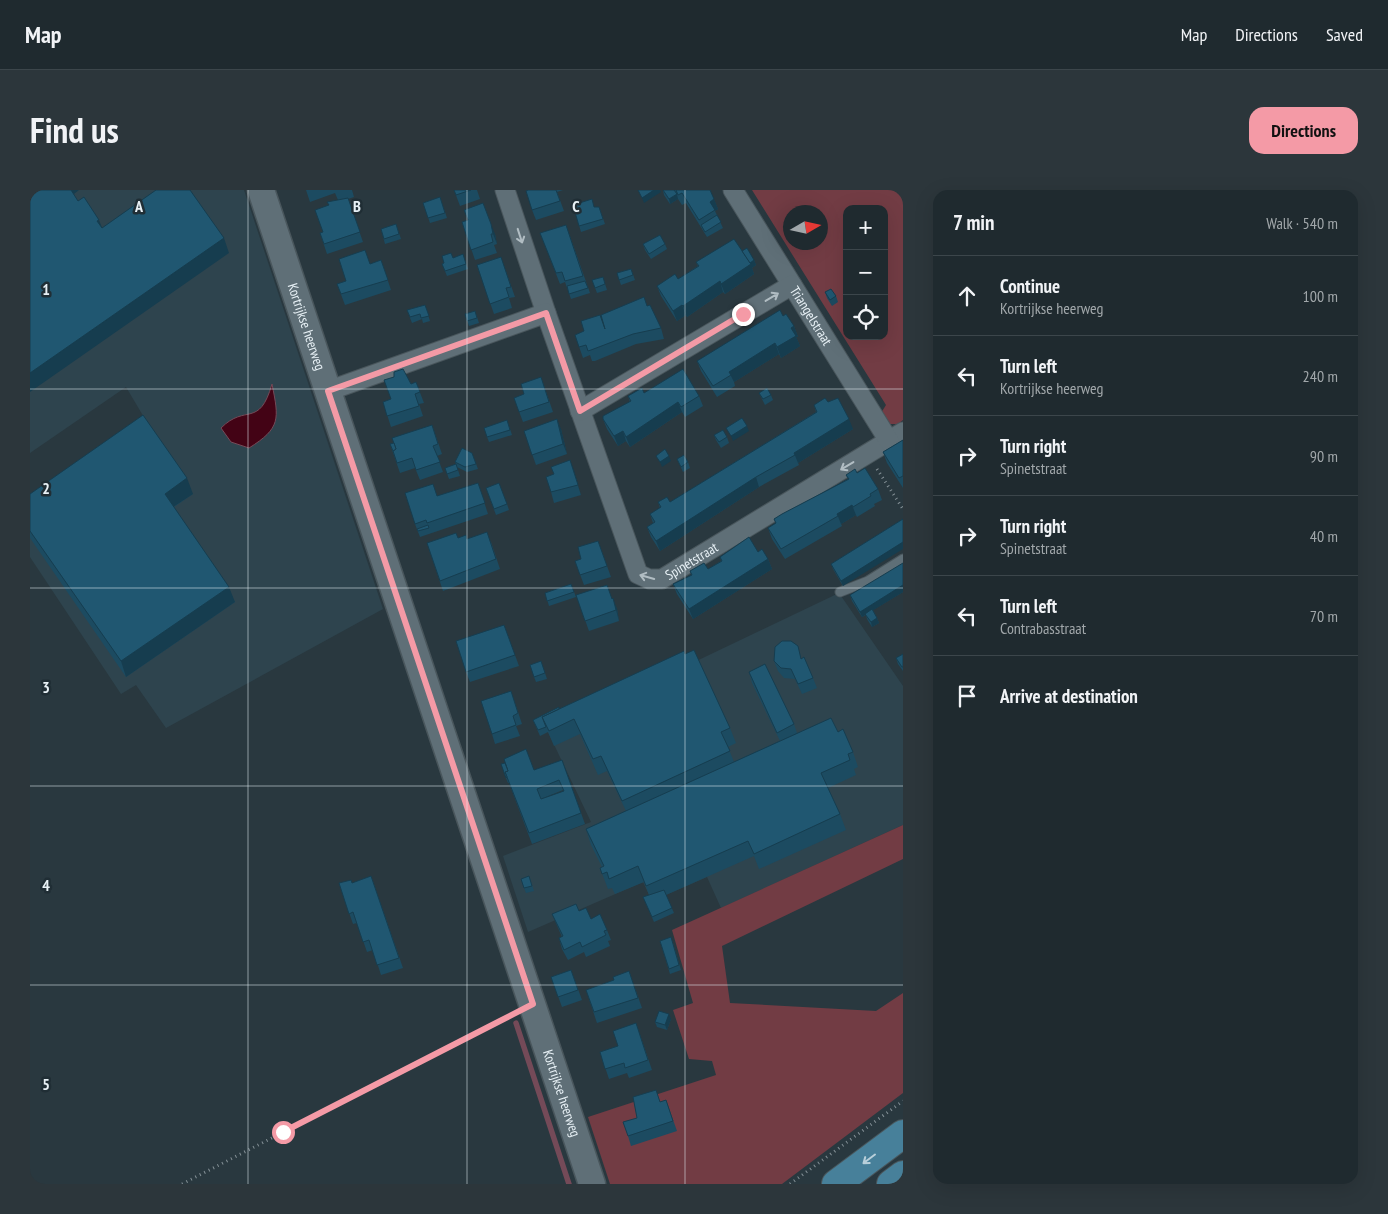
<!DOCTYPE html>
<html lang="en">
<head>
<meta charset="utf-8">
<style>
	:root { --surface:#1f2a2f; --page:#2c363b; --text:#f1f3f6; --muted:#a1a7aa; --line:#3c464b; --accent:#f49aa6 }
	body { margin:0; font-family:"PT Sans Narrow",sans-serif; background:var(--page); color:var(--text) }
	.controls { position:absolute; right:15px; top:15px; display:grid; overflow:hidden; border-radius:10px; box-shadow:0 5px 20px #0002 }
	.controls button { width:45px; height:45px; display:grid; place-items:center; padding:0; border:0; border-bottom:1px solid var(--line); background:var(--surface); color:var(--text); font:25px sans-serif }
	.compass { position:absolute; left:753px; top:15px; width:45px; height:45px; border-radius:50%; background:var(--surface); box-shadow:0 5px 20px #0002; rotate:81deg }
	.stop { position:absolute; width:15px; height:15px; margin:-11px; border:4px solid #f49aa6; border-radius:50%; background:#fff }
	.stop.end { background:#f49aa6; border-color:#fff; box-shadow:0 1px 5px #0008 }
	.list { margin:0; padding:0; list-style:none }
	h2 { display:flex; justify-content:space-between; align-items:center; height:65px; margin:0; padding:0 20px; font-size:21px }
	h2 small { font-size:16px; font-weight:400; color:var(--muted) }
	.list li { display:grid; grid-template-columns:32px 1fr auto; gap:15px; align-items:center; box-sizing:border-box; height:80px; padding:0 20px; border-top:1px solid var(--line) }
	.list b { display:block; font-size:19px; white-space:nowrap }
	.list p { margin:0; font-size:16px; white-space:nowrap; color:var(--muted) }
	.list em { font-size:16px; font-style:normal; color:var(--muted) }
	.icon { flex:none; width:28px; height:28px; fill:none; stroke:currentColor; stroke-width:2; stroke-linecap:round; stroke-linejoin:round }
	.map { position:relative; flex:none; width:873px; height:994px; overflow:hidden; border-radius:15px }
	header { display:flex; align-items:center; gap:30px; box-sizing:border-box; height:70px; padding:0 25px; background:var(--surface); border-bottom:1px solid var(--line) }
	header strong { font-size:24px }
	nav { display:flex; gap:28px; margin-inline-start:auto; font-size:18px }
	.intro { display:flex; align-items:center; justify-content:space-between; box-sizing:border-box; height:120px; padding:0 30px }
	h1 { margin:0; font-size:35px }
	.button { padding:12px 22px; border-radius:15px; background:var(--accent); color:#111; font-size:18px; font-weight:700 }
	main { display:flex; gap:30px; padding:0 30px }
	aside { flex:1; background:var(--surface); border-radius:15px; box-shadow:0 5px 20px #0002 }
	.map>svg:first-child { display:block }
	.built { fill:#2e444e }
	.green { fill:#723c44; fill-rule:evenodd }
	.water { fill:#430315; stroke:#744a58 }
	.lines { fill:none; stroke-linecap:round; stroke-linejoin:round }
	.stream { stroke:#744a58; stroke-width:5.5 }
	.lane-casing { stroke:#49565c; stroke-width:11 }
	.street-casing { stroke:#49565c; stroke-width:21 }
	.secondary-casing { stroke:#49565c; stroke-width:29 }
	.primary-casing { stroke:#49565c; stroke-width:30 }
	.path { stroke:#859197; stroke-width:3; stroke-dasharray:1 4; stroke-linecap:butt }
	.lane { stroke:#5f6f77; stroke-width:9 }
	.street { stroke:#5f6f77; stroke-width:19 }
	.secondary { stroke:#5f6f77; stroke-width:26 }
	.primary { stroke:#47809a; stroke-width:28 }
	.wall { fill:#1c4b61; fill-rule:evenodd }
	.shaded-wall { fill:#163d4f }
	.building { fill:#205771; stroke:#163d4f; fill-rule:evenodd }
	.oneway { stroke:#b1bdc3 }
	.oneway2 { stroke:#b8cfda }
	.route { stroke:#f49aa6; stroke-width:6 }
	.grid { fill:none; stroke:#e8f1f6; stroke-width:1; stroke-opacity:0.55 }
	.labels { text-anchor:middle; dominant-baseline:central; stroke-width:5; stroke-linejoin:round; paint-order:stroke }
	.street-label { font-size:14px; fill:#e8f1f6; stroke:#202e35 }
	.grid-label { font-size:16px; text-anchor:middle; font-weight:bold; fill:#e8f1f6; stroke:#202e35; stroke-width:5; stroke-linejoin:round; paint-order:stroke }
</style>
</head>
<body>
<header>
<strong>Map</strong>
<nav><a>Map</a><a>Directions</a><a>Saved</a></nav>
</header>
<div class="intro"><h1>Find us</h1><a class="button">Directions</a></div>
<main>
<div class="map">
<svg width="873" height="994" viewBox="0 0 873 994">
	<rect width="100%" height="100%" fill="#29383f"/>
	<g class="built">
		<path d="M 0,0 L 214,0 L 353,419 L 136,538 L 106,495 L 91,504 L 0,367 L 0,306 L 115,229 L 96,197 L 0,263 Z"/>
		<path d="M 809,403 L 873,496 L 873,635 L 691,718 L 677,687 L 622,711 L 613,692 L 498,742 L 473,666 L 561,632 L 518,542 Z"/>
	</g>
	<g class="green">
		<path d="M 722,0 L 873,0 L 873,230 L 868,234 L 859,234 L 851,223 L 856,215 ZM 817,19 L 854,19 L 854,146 L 817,146 ZM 761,22 L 791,22 L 791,52 L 761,52 Z"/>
		<path d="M 873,635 L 873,669 L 692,756 L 700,813 L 846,821 L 873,803 L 873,903 L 752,994 L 580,994 L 558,927 L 686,885 L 682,871 L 659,869 L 643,820 L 663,813 L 642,740 Z"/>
	</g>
	<path class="water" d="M 242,194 C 249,229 251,238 219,258 L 201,252 L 191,238 C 216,213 229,239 242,194 Z"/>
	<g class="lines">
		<path class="stream" d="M 486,833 L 539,994"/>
		<g class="lane-casing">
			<path id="lane" d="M 810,402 L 838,391 L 873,369"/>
		</g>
		<g class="street-casing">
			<g id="street">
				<path id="s1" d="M 475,0 L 516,123 L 608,384 L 619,389 L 632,389 L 873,242"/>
				<path id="s2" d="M 703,0 L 859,251"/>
				<path d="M 298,201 L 516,123"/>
				<path d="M 550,221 L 762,95"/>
			</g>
		</g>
		<g class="secondary-casing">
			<g id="secondary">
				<path id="s3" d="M 231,0 L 562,994"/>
			</g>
		</g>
		<g class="primary-casing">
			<g id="primary">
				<path d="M 806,994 L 873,944"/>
				<path d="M 861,994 L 873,985"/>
			</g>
		</g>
		<g class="path">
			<path d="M 847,279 L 873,319"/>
			<path d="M 152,994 L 484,824"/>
			<path d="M 760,994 L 873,911"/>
		</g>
		<use href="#lane" class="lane"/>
		<use href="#street" class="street"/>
		<use href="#secondary" class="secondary"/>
		<use href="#primary" class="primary"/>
	</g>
	<g class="wall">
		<path d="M 276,0 L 322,0 L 324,7 L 318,9 L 333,52 L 297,64 L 290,43 L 293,42 L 299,15 L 308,10 L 305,3 L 280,12 Z"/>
		<path d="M 424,0 L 447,0 L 450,9 L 430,16 Z"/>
		<path d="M 498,0 L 533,0 L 527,2 L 534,21 L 506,30 L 502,20 Z"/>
		<path d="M 633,0 L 680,0 L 688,19 L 685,21 L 693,38 L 677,47 L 656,13 L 652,15 L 648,9 L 640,14 L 634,5 Z"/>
		<path d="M 410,7 L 417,28 L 400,33 L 393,13 Z"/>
		<path d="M 543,15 L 565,17 L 569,17 L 575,34 L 551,42 Z"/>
		<path d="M 432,32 L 465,44 L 467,54 L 464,55 L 467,63 L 445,70 Z"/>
		<path d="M 366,34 L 371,49 L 355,54 L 351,39 Z"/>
		<path d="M 536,35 L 560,103 L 541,109 L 535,92 L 530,94 L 510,43 Z"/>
		<path d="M 613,54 L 635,54 L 637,59 L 621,69 L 615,60 Z"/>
		<path d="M 712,61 L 724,70 L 726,75 L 722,78 L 724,84 L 695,104 L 693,102 L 657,127 L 656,125 L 647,131 L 631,106 L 627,96 L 648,89 L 668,76 L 666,72 Z"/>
		<path d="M 433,64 L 438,79 L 417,86 L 412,74 L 423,68 Z"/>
		<path d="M 471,67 L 485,107 L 479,108 L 482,118 L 464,124 L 447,75 Z"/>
		<path d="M 351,70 L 361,100 L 315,115 L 307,94 L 316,91 L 340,74 Z"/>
		<path d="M 601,79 L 605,90 L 591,95 L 587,83 Z"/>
		<path d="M 573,87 L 577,100 L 567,103 L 562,90 Z"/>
		<path d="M 795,102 L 806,106 L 808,112 L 802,116 L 797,108 Z"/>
		<path d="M 395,115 L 400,131 L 393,133 L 392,129 L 382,133 L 377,120 Z"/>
		<path d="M 617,116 L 631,138 L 634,149 L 606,154 L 565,171 L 562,171 L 560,165 L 553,168 L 545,145 L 575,139 Z"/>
		<path d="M 445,121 L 449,133 L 439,136 L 435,124 Z"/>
		<path d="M 753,126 L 764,136 L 768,147 L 766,147 L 770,156 L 751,168 L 749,164 L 704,192 L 705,196 L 687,207 L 671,181 L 667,171 Z"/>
		<path d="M 511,187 L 523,222 L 493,232 L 484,208 L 494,204 Z"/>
		<path d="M 386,192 L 394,213 L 389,214 L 393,226 L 361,237 L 353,212 L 361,209 L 381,194 Z"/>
		<path d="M 614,203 L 669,206 L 673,216 L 655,227 L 652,222 L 600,257 L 596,251 L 588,256 L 577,239 L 573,229 L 600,212 L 598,206 Z"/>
		<path d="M 729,203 L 741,205 L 743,210 L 735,215 Z"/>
		<path d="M 798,212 L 823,239 L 768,273 L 769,275 L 729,297 L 630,361 L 621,347 L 617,337 L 623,333 L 620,324 L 630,318 L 628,312 L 640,312 L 786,222 L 784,215 Z"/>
		<path d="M 477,230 L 482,245 L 459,252 L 457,247 Z"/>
		<path d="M 402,235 L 412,264 L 407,266 L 413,282 L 390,290 L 385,278 L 370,283 L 360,254 Z"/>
		<path d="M 531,239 L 537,264 L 506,275 L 494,241 Z"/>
		<path d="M 684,245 L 697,247 L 699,253 L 691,258 L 686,250 Z"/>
		<path d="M 873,250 L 873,298 L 857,273 L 853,262 Z"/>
		<path d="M 442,263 L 448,279 L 437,282 L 427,277 L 430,286 L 419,289 L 415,278 L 426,274 L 425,272 Z"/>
		<path d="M 647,269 L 658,272 L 660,278 L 653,282 Z"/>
		<path d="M 540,270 L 551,305 L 524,313 L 521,302 L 524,284 Z"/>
		<path d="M 827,283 L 848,299 L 852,310 L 844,314 L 845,316 L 827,327 L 826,325 L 811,334 L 812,336 L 755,369 L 742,349 L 738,338 L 746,334 L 744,329 L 818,289 L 816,285 Z"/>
		<path d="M 448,293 L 458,324 L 390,347 L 385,334 L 407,306 Z"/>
		<path d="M 456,298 L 477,314 L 479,320 L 466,325 Z"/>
		<path d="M 0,304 L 163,304 L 144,317 L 205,412 L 96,487 L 0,348 Z"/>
		<path d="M 873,329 L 813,396 L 803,379 L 801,374 Z"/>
		<path d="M 428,348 L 461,352 L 470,379 L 413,401 L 397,353 Z"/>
		<path d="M 568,351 L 581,387 L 554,395 L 545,371 L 551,369 Z"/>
		<path d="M 728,362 L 738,369 L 742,379 L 663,429 L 647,404 L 643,394 L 661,385 L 660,381 L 678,379 L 691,371 L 690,367 Z"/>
		<path d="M 541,394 L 546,407 L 519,416 L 515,403 Z"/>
		<path d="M 873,402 L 843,420 L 847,428 L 849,433 L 842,437 L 837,429 L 836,425 L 832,427 L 822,411 L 820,405 Z"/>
		<path d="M 546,405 L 582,409 L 587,419 L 589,431 L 559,441 Z"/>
		<path d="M 474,435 L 489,476 L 440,492 L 436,482 Z"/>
		<path d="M 655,464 L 700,538 L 706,553 L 698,557 L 704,572 L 750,551 L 722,493 L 719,482 L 764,534 L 767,543 L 808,542 L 823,562 L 828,577 L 824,579 L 826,585 L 798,598 L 810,624 L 816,640 L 729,679 L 724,666 L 636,705 L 644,723 L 624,732 L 613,707 L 619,705 L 614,692 L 585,704 L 582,698 L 578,699 L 570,678 L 572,677 L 561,655 L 556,639 L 596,621 L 577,581 L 568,585 L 550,544 L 524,556 L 518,542 L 510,546 L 503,530 Z"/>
		<path d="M 873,464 L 873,481 L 868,474 L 866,468 Z"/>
		<path d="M 772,468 L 783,488 L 787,498 L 772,504 L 765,489 L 754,488 L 748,481 L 744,471 Z"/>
		<path d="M 511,471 L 517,489 L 506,492 L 504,487 Z"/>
		<path d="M 481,501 L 492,534 L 486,536 L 490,546 L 465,554 L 462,544 Z"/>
		<path d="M 532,570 L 555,634 L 502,654 L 479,593 L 478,593 L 476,588 L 504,580 ZM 533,600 L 534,601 L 511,609 Z"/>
		<path d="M 341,686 L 373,778 L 351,785 L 343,760 L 337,762 L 327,733 L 323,734 L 309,693 L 322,693 Z"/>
		<path d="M 499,686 L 504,701 L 496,703 L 494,698 Z"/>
		<path d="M 549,721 L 577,740 L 581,750 L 578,751 L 580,756 L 556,767 L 554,762 L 538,770 L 532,759 L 529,748 L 532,747 L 522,724 Z"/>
		<path d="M 630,751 L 643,753 L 651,780 L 640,784 Z"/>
		<path d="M 541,780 L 552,810 L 532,817 L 521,787 Z"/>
		<path d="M 599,781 L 612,818 L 567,833 L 556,800 L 584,790 Z"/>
		<path d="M 641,829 L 637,840 L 627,837 L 625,832 Z"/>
		<path d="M 606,833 L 622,880 L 599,888 L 597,883 L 579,889 L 570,862 L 588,856 Z"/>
		<path d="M 636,910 L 647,941 L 601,956 L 598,946 L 630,912 Z"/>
	</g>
	<g class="shaded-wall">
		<path d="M 39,0 L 49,0 L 44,4 L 45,7 Z"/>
		<path d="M 624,0 L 630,0 L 631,2 L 614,13 L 612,8 Z"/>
		<path d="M 647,4 L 648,9 L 640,14 L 639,9 Z"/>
		<path d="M 684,9 L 688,19 L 685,21 L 680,12 Z"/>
		<path d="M 69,30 L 75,45 L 67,31 Z"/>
		<path d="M 461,34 L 465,44 L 467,54 L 463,44 Z"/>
		<path d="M 194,48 L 199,63 L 0,202 L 0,183 Z"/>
		<path d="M 724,70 L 726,75 L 722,78 L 724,84 L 695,104 L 691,94 Z"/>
		<path d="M 690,91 L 693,102 L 657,127 L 653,116 Z"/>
		<path d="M 652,115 L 656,125 L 647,131 L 643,121 Z"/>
		<path d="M 764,136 L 768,147 L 766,147 L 770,156 L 751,168 L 747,157 L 761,138 Z"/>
		<path d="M 745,153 L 749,164 L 704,192 L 699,182 Z"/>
		<path d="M 648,212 L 652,222 L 600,257 L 596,247 Z"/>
		<path d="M 527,229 L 531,239 L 537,264 L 533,254 Z"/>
		<path d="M 819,229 L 823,239 L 768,273 L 764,263 Z"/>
		<path d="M 717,236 L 719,241 L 703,251 L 701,246 Z"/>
		<path d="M 593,241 L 596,251 L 588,256 L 584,246 Z"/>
		<path d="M 639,266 L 641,271 L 632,277 L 630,272 Z"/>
		<path d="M 540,270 L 544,280 L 551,305 L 548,295 Z"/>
		<path d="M 726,287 L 729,297 L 630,361 L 626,351 Z"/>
		<path d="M 157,288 L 163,304 L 140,319 L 135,304 Z"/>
		<path d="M 822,315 L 826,325 L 811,334 L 807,324 Z"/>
		<path d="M 873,352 L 873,359 L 813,396 L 811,391 Z"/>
		<path d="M 738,369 L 742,379 L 663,429 L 659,419 Z"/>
		<path d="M 873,395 L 873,402 L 832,427 L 830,422 Z"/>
		<path d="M 199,397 L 205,412 L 96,487 L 91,471 Z"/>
		<path d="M 583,408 L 587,419 L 589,431 L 586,420 Z"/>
		<path d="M 847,428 L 849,433 L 842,437 L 841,432 Z"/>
		<path d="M 639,824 L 641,829 L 637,840 L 635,835 Z"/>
	</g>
	<g class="building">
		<path d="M 0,0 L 41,0 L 48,11 L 54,7 L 69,30 L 67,31 L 72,38 L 126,0 L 160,0 L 194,48 L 0,183 Z"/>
		<path d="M 424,0 L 441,0 L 426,5 Z"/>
		<path d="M 498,0 L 526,0 L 530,11 L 502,20 L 496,1 Z"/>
		<path d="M 608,0 L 624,0 L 612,8 Z"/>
		<path d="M 633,0 L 644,0 L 647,4 L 639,9 Z"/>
		<path d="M 646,0 L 680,0 L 684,9 L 680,12 L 685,20 L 669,30 L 652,3 L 648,5 Z"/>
		<path d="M 410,7 L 415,23 L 398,28 L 393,13 Z"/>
		<path d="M 318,8 L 330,42 L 294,54 L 290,43 L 293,42 L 285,20 L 299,15 L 297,12 Z"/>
		<path d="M 562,9 L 564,17 L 569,17 L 573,29 L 549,36 L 543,15 Z"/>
		<path d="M 453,13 L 461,34 L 463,44 L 461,44 L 463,52 L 441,60 L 432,32 L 438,30 L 434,20 Z"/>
		<path d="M 687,25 L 691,32 L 675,42 L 671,35 Z"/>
		<path d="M 366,34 L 369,44 L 354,49 L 351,39 Z"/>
		<path d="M 536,35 L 553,86 L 535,91 L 532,82 L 526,83 L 510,43 Z"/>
		<path d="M 630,45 L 635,54 L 619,64 L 613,54 Z"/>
		<path d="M 704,49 L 721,74 L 691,94 L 690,91 L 653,116 L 652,115 L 643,121 L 627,96 L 645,84 L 648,89 L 669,76 L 666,72 Z"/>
		<path d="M 717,58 L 724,70 L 720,73 L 712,61 Z"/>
		<path d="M 335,60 L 340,74 L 351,70 L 358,90 L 311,104 L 307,94 L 316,91 L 309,69 Z"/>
		<path d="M 421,63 L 423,68 L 433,64 L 436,74 L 415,81 L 412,74 L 414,73 L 412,66 Z"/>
		<path d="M 471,67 L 481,97 L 476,98 L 479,107 L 460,114 L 447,75 Z"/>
		<path d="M 601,79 L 603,85 L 589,90 L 587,83 Z"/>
		<path d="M 573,87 L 575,94 L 565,98 L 562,90 Z"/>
		<path d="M 555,91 L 558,98 L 539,104 L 537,96 Z"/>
		<path d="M 801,99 L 806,106 L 800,110 L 795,102 Z"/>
		<path d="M 614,107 L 617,116 L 620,115 L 631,138 L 603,144 L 561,160 L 558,161 L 556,155 L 549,157 L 545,145 L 554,141 L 551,131 L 570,125 L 575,139 L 571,125 Z"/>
		<path d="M 395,115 L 399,126 L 391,128 L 390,124 L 380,127 L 377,120 Z"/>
		<path d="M 750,120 L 753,126 L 756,124 L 764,136 L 761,138 L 766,146 L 747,157 L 745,153 L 699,182 L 701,185 L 683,196 L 667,171 Z"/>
		<path d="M 445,121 L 447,128 L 437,131 L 435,124 Z"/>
		<path d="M 373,179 L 381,194 L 386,192 L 390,202 L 385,204 L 389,216 L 357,226 L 353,212 L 361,209 L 354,190 L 364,187 L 364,182 Z"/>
		<path d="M 653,179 L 669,206 L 651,217 L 648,212 L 596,247 L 593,241 L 584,246 L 573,229 L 573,226 L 601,211 L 598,206 L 612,198 L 614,203 Z"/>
		<path d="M 511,187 L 519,212 L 489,222 L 484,208 L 494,204 L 491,194 Z"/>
		<path d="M 737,198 L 741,205 L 733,209 L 729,203 Z"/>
		<path d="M 795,208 L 798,212 L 808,208 L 819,229 L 764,263 L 765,265 L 726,287 L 626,351 L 617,337 L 625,332 L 620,324 L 631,317 L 628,312 L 637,307 L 640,312 L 787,222 L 784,215 Z"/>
		<path d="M 113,225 L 157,288 L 135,304 L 199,397 L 91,471 L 0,341 L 0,304 Z"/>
		<path d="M 712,228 L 717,236 L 701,246 L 696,238 Z"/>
		<path d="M 527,229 L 533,254 L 502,265 L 494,241 Z"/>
		<path d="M 477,230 L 480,240 L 457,247 L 454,238 Z"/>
		<path d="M 402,235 L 408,254 L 403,256 L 410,272 L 386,280 L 382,268 L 367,273 L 363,261 L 366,259 L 362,248 Z"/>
		<path d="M 693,240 L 697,247 L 689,252 L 684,245 Z"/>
		<path d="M 873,250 L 873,286 L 869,288 L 853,262 Z"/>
		<path d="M 364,253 L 366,259 L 363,261 L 360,254 Z"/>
		<path d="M 432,258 L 442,263 L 446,274 L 435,277 L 425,272 Z"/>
		<path d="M 635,259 L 639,266 L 630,272 L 626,266 Z"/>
		<path d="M 654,265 L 658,272 L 651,277 L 647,269 Z"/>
		<path d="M 540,270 L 548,295 L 521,302 L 516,287 L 524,284 L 521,277 Z"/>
		<path d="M 426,274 L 428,280 L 417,284 L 415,278 Z"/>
		<path d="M 835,278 L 848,299 L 840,304 L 841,306 L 823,317 L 822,315 L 807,324 L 808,326 L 751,359 L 738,338 L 746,333 L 744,329 L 752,324 L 819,289 L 816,285 L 825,279 L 827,283 Z"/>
		<path d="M 448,293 L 455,313 L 397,333 L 396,330 L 385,334 L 375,303 L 403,294 L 407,306 Z"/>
		<path d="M 469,293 L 477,314 L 464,319 L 456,298 Z"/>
		<path d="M 873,329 L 873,352 L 811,391 L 801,374 Z"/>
		<path d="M 398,335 L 399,338 L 388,341 L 387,339 Z"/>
		<path d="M 457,342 L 466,369 L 410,391 L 397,353 L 426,343 L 428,348 L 436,345 L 437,349 Z"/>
		<path d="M 719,347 L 728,362 L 732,359 L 738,369 L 659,419 L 643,394 L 662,385 L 660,381 L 674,373 L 678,379 L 692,371 L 690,367 Z"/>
		<path d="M 568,351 L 577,376 L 550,385 L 545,371 L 551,369 L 548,357 Z"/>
		<path d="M 873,373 L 873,395 L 830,422 L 820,405 Z"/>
		<path d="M 541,394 L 544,402 L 517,411 L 515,403 Z"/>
		<path d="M 577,395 L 582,409 L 583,408 L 586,420 L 555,431 L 546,405 Z"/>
		<path d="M 842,419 L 847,428 L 841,432 L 835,424 Z"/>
		<path d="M 474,435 L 485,465 L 436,482 L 426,451 Z"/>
		<path d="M 752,451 L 761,451 L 768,456 L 771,469 L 774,467 L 783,488 L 768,494 L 761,479 L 751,478 L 744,471 L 745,457 Z"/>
		<path d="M 664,460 L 700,538 L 691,542 L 700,561 L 592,611 L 571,566 L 563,569 L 544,529 L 519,541 L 512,527 L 654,461 L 655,464 Z"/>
		<path d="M 873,464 L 873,477 L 872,477 L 866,468 Z"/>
		<path d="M 511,471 L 515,483 L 504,487 L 500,475 Z"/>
		<path d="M 735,474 L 764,534 L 747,543 L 719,482 Z"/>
		<path d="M 481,501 L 488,523 L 483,526 L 486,535 L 462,544 L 451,511 Z"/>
		<path d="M 529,517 L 529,519 L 512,527 L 516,537 L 508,540 L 503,530 Z"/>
		<path d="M 801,528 L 808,542 L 813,539 L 823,562 L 818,564 L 820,570 L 791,583 L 810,624 L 724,664 L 718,651 L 616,696 L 608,676 L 579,689 L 577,682 L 572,684 L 570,678 L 574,676 L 556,639 Z"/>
		<path d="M 496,559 L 504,580 L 532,570 L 551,623 L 499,643 L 475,582 L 478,581 L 474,569 ZM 529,590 L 534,601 L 511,609 L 507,599 Z"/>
		<path d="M 475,573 L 478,581 L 475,582 L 477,587 L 476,588 L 471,574 Z"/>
		<path d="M 341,686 L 369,768 L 347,775 L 339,750 L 333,752 L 323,722 L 319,724 L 309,693 L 321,690 L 322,693 Z"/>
		<path d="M 499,686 L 502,696 L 494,698 L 491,689 Z"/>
		<path d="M 634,700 L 642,718 L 622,727 L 613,707 Z"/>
		<path d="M 546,714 L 549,721 L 556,718 L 561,729 L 570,724 L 577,740 L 574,741 L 576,745 L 552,757 L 550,752 L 534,760 L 529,748 L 533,746 L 522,724 Z"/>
		<path d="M 641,747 L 649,775 L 639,779 L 630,751 Z"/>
		<path d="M 541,780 L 548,800 L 528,807 L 521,787 Z"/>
		<path d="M 599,781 L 608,808 L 564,822 L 556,800 L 584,790 L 583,787 Z"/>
		<path d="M 629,821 L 639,824 L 635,835 L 625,832 Z"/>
		<path d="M 606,833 L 618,870 L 595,878 L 594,873 L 575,879 L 570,862 L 588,856 L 583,841 Z"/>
		<path d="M 626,900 L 630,912 L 636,910 L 643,931 L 598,946 L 593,932 L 607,928 L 603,907 Z"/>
	</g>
	<defs><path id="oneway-shaft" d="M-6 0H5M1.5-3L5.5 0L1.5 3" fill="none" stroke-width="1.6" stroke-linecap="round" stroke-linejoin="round" transform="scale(1.25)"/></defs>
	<g class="oneway">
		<use href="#oneway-shaft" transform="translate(490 46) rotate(72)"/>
		<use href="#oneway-shaft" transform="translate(742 107) rotate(-31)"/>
		<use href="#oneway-shaft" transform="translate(817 276) rotate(149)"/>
		<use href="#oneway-shaft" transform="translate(617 387) rotate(-164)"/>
	</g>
	<use class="oneway2" href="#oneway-shaft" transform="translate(839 969) rotate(143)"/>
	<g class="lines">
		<path class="route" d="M 253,942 L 503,814 L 298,201 L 516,123 L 550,221 L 713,124"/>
	</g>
	<path class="grid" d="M 218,0 L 218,994M 437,0 L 437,994M 655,0 L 655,994M 0,199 L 873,199M 0,398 L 873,398M 0,596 L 873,596M 0,795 L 873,795"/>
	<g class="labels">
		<g class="street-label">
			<text stroke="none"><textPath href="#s2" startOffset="148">Triangelstraat</textPath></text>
			<text stroke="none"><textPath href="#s3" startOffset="144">Kortrijkse heerweg</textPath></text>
			<text stroke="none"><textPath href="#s1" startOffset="466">Spinetstraat</textPath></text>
			<text stroke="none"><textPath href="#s3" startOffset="952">Kortrijkse heerweg</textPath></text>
		</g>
	</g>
	<g class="grid-label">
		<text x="109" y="22">A</text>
		<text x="327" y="22">B</text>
		<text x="546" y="22">C</text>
		<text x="16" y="105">1</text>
		<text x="16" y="304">2</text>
		<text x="16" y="503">3</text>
		<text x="16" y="701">4</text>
		<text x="16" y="900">5</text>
	</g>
</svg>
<div class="controls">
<button>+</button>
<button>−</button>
<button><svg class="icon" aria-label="locate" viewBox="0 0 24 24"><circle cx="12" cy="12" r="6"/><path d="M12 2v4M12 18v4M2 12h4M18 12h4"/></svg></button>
</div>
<svg class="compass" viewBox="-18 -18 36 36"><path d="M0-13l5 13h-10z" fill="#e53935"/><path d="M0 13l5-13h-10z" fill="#a1a7aa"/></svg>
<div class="stop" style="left:253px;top:942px"></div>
<div class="stop end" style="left:713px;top:124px"></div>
</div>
<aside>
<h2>7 min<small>Walk · 540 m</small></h2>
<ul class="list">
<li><svg class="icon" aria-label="ahead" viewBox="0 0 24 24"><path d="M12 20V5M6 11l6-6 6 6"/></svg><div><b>Continue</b><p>Kortrijkse heerweg</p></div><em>100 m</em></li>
<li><svg class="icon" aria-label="left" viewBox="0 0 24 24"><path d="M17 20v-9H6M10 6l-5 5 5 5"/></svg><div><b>Turn left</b><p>Kortrijkse heerweg</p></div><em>240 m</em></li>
<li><svg class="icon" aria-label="right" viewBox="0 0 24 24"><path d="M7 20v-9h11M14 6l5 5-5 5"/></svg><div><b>Turn right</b><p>Spinetstraat</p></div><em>90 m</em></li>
<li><svg class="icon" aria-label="right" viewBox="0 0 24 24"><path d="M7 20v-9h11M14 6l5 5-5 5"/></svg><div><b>Turn right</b><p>Spinetstraat</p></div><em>40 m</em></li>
<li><svg class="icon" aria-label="left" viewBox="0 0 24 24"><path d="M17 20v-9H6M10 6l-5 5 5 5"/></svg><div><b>Turn left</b><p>Contrabasstraat</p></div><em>70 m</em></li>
<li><svg class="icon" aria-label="arrive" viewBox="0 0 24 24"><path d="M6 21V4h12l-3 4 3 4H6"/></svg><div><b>Arrive at destination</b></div></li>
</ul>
</aside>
</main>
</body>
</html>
